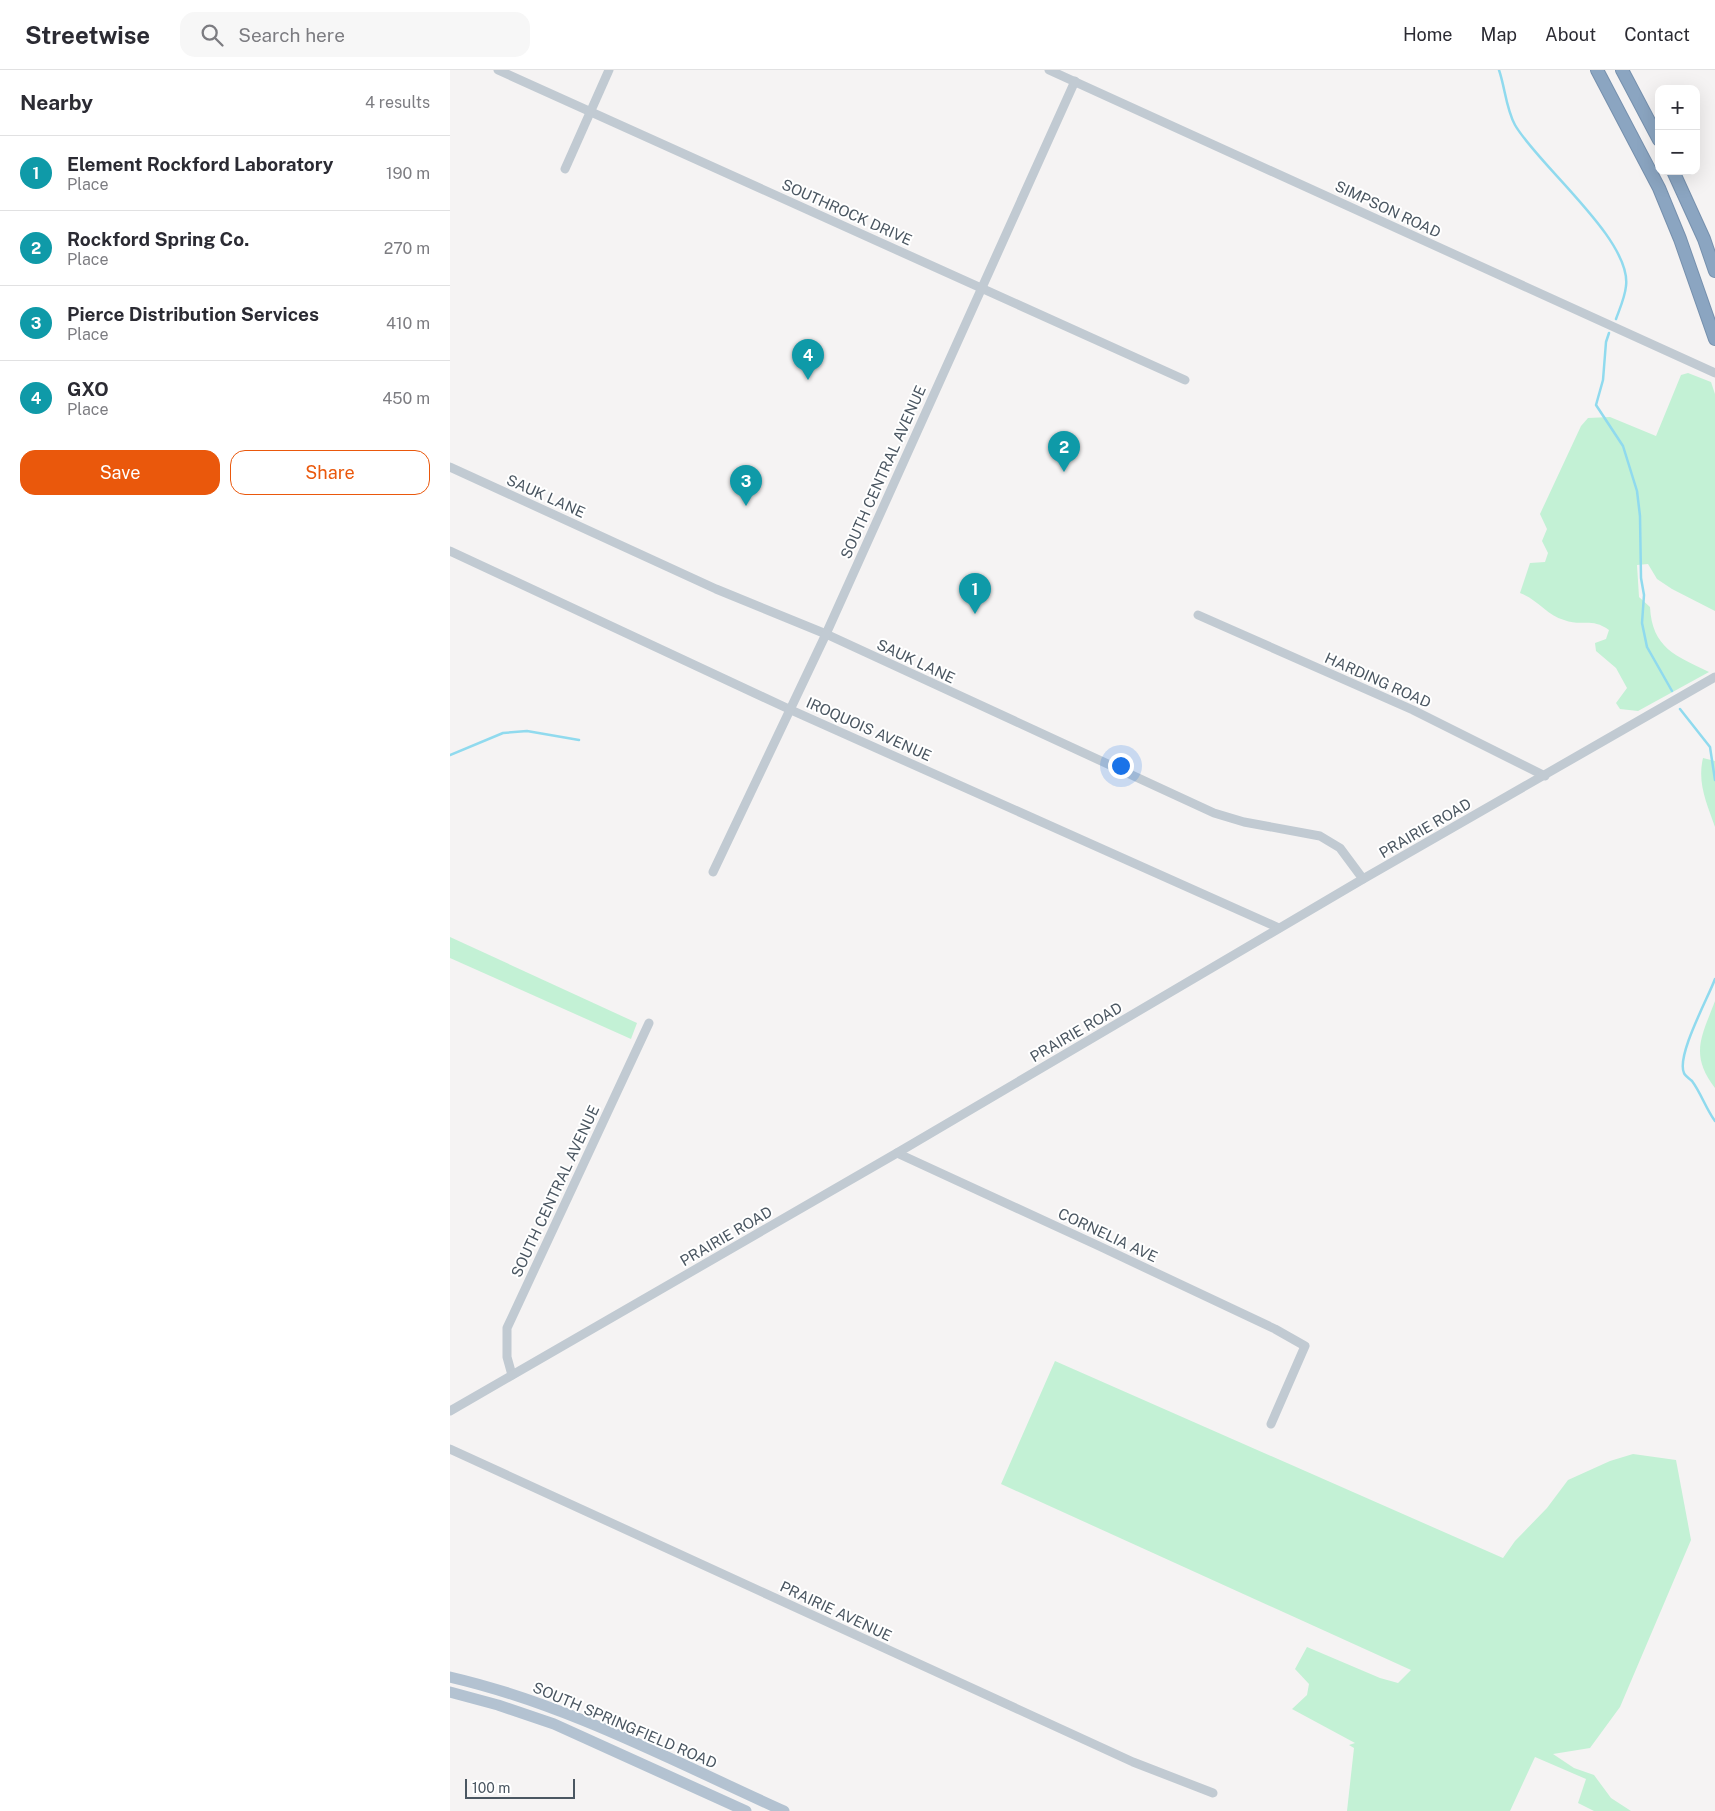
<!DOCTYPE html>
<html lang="en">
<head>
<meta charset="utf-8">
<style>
	:root { --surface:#fff; --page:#f7f7f7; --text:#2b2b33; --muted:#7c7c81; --line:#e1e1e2; --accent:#ea580c }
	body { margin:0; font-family:"Public Sans",sans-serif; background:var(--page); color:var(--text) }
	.controls { position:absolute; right:15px; top:15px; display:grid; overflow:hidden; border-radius:10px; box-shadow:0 5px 20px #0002 }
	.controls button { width:45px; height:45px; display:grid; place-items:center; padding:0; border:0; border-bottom:1px solid var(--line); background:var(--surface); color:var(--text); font:25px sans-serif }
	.scale { position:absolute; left:15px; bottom:12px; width:110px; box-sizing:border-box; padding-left:5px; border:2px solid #4a5661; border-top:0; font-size:14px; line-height:18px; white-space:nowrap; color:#4a5661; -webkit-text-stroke:4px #fff; paint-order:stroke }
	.you { position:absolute; left:670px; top:695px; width:18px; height:18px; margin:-12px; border:4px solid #fff; border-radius:50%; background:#1a73e8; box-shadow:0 0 0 8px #1a73e833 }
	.badge { display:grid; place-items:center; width:32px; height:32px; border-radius:50%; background:var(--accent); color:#fff; font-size:16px; font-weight:700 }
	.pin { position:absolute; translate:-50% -41px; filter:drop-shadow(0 1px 2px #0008) }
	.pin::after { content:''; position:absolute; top:26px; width:18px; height:15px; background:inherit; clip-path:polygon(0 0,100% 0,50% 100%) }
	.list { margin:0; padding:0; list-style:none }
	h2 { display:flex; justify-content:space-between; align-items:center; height:65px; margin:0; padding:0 20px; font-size:21px }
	h2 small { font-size:16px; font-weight:400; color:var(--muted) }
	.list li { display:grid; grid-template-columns:32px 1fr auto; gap:15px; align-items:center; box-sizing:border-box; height:75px; padding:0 20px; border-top:1px solid var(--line) }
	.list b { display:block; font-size:19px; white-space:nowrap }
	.list p { margin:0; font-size:16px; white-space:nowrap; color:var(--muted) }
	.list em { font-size:16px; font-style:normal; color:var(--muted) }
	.actions { display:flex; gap:10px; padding:15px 20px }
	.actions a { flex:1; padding:11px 0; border:1px solid var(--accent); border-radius:15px; text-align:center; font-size:18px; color:var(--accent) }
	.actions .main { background:var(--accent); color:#fff }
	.icon { flex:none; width:28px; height:28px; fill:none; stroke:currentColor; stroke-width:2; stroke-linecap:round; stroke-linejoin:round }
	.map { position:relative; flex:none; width:1265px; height:1741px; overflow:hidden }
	header { display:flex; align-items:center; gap:30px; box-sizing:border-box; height:70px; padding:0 25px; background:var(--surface); border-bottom:1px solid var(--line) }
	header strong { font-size:24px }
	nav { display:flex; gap:28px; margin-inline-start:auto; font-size:18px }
	.search { width:350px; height:45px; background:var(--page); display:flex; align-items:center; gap:12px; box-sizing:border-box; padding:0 18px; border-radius:15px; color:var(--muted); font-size:19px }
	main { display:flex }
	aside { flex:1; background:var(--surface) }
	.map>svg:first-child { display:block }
	.green { fill:#c3f1d5 }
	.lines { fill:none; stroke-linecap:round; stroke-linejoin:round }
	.stream { stroke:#90daee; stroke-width:2.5 }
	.highway-casing { stroke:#7690ad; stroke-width:14 }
	.minor { stroke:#c1cad2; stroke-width:9 }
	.major { stroke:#b3c2d1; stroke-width:11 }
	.highway { stroke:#8ba5c1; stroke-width:12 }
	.labels { text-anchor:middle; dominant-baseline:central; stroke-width:4; stroke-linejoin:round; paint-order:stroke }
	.street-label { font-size:15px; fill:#4a5661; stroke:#fff }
</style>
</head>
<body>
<header>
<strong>Streetwise</strong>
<div class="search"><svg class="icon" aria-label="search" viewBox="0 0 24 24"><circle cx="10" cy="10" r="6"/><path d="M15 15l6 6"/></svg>Search here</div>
<nav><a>Home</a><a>Map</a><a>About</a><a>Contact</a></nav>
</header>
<main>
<aside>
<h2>Nearby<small>4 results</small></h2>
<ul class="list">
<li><span class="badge" style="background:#0f9aa8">1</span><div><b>Element Rockford Laboratory</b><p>Place</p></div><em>190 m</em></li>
<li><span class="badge" style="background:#0f9aa8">2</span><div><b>Rockford Spring Co.</b><p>Place</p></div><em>270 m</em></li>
<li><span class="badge" style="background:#0f9aa8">3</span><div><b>Pierce Distribution Services</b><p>Place</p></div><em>410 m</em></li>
<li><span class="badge" style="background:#0f9aa8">4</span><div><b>GXO</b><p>Place</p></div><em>450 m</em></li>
</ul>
<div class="actions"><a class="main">Save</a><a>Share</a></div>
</aside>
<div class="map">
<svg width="1265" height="1741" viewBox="0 0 1265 1741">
	<rect width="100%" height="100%" fill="#f5f3f3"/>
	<g class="green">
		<path d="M 1238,303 L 1261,312 L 1265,324 L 1265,541 L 1222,519 L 1207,509 L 1198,494 L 1187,495 L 1189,527 L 1200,537 C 1202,578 1226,586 1259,602 L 1188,641 L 1170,639 L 1166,633 L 1177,618 L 1166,598 L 1146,581 L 1145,573 L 1156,569 L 1159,560 C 1141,547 1132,557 1114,550 C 1097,545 1087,529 1070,523 L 1080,493 L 1095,492 L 1098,483 L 1092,471 L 1097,459 L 1090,444 L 1131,356 L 1138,348 L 1160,347 L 1206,366 L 1231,305 Z"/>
		<path d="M 1253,688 L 1265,691 L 1265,757 C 1257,734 1247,713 1253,688 Z"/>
		<path d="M 0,867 L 187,953 L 181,969 L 0,888 Z"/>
		<path d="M 1265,931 L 1265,1018 C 1239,984 1252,966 1265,931 Z"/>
		<path d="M 605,1291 L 1053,1488 L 1065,1471 L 1097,1438 L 1118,1410 L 1160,1391 L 1183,1384 L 1226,1390 L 1241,1470 L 1170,1637 L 1140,1678 L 1103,1684 L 1124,1698 L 1144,1705 L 1161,1728 L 1181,1741 L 1144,1741 L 1128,1733 L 1136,1709 L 1085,1687 L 1060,1741 L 897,1741 L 904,1678 L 899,1675 L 905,1673 L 842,1639 L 857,1625 L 859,1614 L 845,1599 L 857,1577 L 930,1608 L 948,1613 L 961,1600 L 551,1414 Z"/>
	</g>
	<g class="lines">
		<g class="stream">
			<path d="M 1049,0 C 1055,17 1056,39 1065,55 C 1088,95 1182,170 1176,216 C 1175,227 1170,238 1166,249"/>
			<path d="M 1159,263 L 1156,272 L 1153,310 L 1146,335 L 1173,376 L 1187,421 L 1190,446 L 1191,508 L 1194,525 L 1192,553 L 1197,577 L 1222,621"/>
			<path d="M 1230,639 L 1260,677 L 1265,710"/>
			<path d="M 0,685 L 53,663 L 77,661 L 129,670"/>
			<path d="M 1265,909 C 1258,928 1226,986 1234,1003 C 1235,1006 1239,1008 1242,1011 C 1251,1023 1256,1039 1265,1051"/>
		</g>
		<g class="highway-casing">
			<g id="highway">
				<path d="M 1147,0 L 1209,118 L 1230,169 L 1265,269"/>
				<path d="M 1172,0 L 1209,70"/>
				<path d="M 1223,101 L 1254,169 L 1265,201"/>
			</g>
		</g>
		<g class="minor">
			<path d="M 48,0 L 735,310"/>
			<path d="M 599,0 L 1265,303"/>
			<path d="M 115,99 L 159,0"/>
			<path d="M 0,397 L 266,519 L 376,564 L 764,743 L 794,752 L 870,766 L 890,778 L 913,809"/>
			<path d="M 0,481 L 341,640 L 829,858"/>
			<path d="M 748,545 L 963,640 L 1095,706"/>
			<path d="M 263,802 L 376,564 L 625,11"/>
			<path d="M 447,1083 L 649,1176 L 825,1259 L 855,1276 L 821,1354"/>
			<path d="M 62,1305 L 57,1287 L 57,1258 L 199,953"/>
			<path d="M 0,1341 L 447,1083 L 913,809 L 1265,607"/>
			<path d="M 0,1379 L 683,1692 L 763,1723"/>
		</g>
		<g class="major">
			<path d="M 0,1607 C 117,1634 225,1692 334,1741"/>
			<path d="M 0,1622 L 48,1635 L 104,1654 L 296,1741"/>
		</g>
		<use href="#highway" class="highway"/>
	</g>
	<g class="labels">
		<g class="street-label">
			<text transform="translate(938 139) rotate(25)">SIMPSON ROAD</text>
			<text transform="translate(397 142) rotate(24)">SOUTHROCK DRIVE</text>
			<text transform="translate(433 402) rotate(-66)">SOUTH CENTRAL AVENUE</text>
			<text transform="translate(96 426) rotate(24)">SAUK LANE</text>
			<text transform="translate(466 591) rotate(25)">SAUK LANE</text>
			<text transform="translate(928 610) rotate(24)">HARDING ROAD</text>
			<text transform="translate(419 659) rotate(24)">IROQUOIS AVENUE</text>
			<text transform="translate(975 758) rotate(-30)">PRAIRIE ROAD</text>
			<text transform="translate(626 962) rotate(-30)">PRAIRIE ROAD</text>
			<text transform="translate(105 1121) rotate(-65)">SOUTH CENTRAL AVENUE</text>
			<text transform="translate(658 1165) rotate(25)">CORNELIA AVE</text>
			<text transform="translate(276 1166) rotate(-30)">PRAIRIE ROAD</text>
			<text transform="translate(386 1541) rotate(25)">PRAIRIE AVENUE</text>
			<text transform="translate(175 1655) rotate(23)">SOUTH SPRINGFIELD ROAD</text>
		</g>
	</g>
</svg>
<div class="controls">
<button>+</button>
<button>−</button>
</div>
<div class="scale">100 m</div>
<div class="you"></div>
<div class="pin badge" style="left:525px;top:544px;background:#0f9aa8">1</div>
<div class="pin badge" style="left:614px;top:402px;background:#0f9aa8">2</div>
<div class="pin badge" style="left:296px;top:436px;background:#0f9aa8">3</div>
<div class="pin badge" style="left:358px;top:310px;background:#0f9aa8">4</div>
</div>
</main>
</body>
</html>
